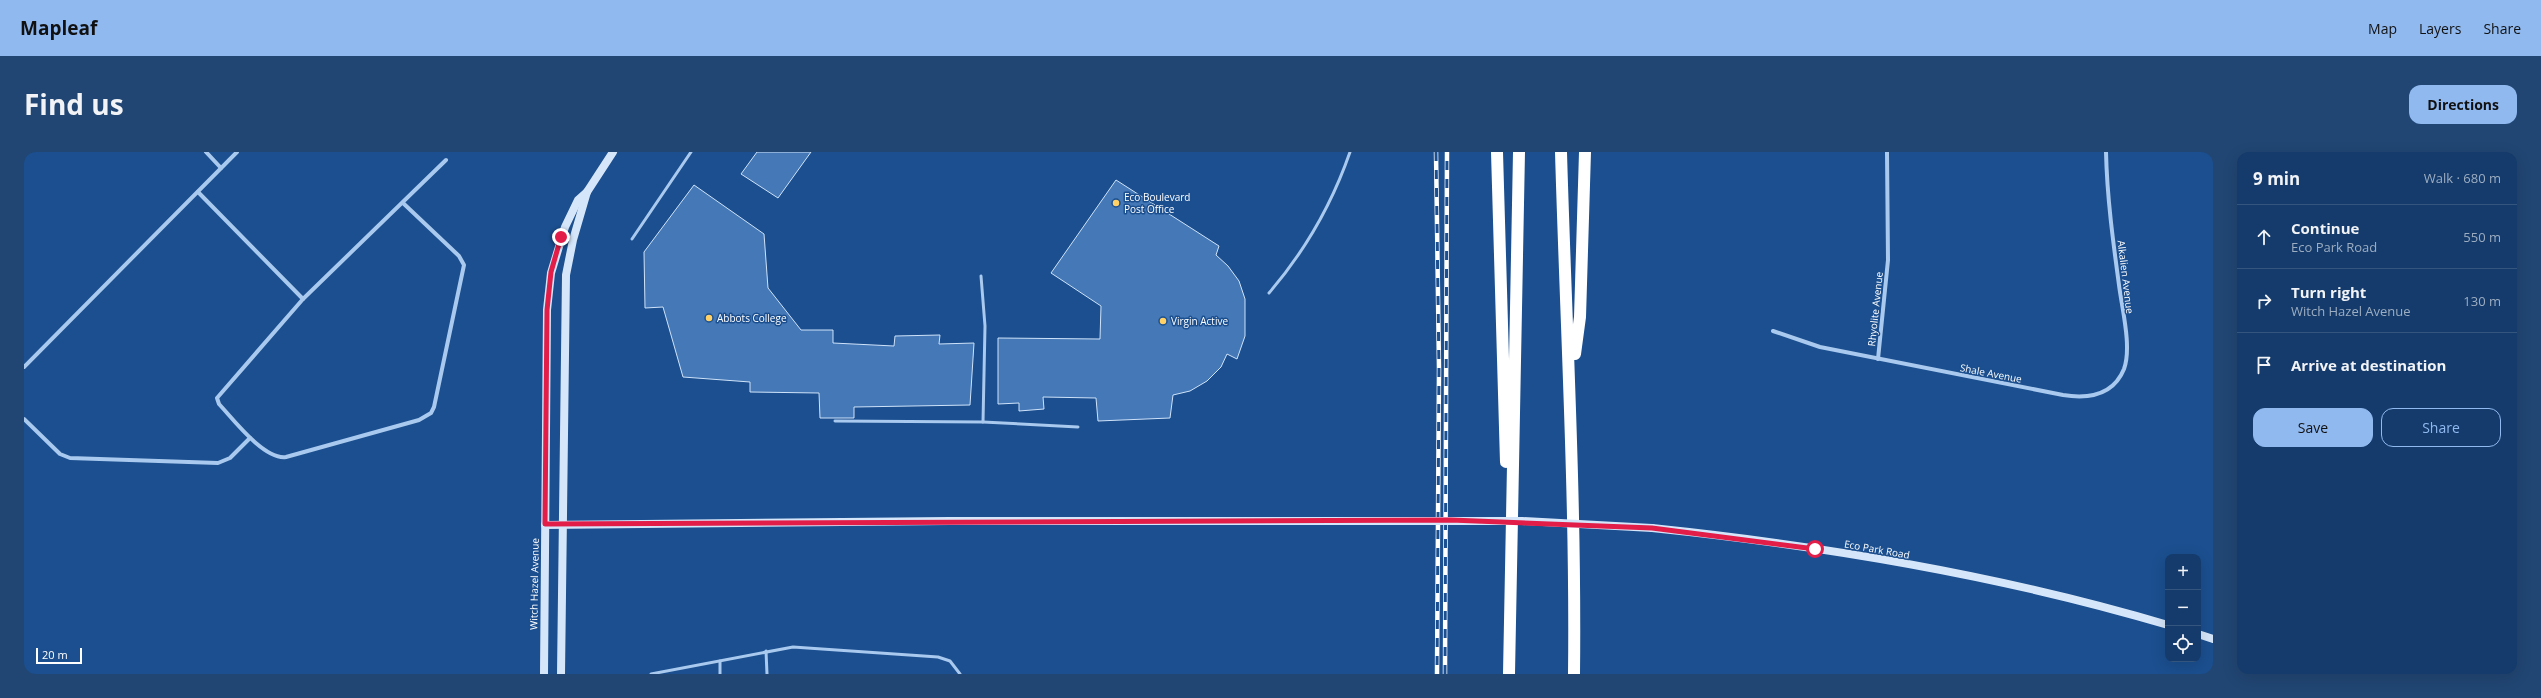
<!DOCTYPE html>
<html lang="en">
<head>
<meta charset="utf-8">
<style>
	:root { --surface:#143b6b; --page:#214673; --text:#f1f3f6; --muted:#9dadc1; --line:#33557e; --accent:#90b9f0 }
	body { margin:0; font-family:"Open Sans",sans-serif; background:var(--page); color:var(--text) }
	.controls { position:absolute; right:12px; bottom:12px; display:grid; overflow:hidden; border-radius:8px; box-shadow:0 4px 16px #0002 }
	.controls button { width:36px; height:36px; display:grid; place-items:center; padding:0; border:0; border-bottom:1px solid var(--line); background:var(--surface); color:var(--text); font:20px sans-serif }
	.scale { position:absolute; left:12px; bottom:10px; width:46px; box-sizing:border-box; padding-left:4px; border:2px solid #fff; border-top:0; font-size:11px; line-height:14px; white-space:nowrap; color:#fff; -webkit-text-stroke:3px #1b4f8f; paint-order:stroke }
	.stop { position:absolute; width:12px; height:12px; margin:-9px; border:3px solid #e11d48; border-radius:50%; background:#fff }
	.stop.end { background:#e11d48; border-color:#fff; box-shadow:0 1px 4px #0008 }
	.list { margin:0; padding:0; list-style:none }
	h2 { display:flex; justify-content:space-between; align-items:center; height:52px; margin:0; padding:0 16px; font-size:17px }
	h2 small { font-size:13px; font-weight:400; color:var(--muted) }
	.list li { display:grid; grid-template-columns:26px 1fr auto; gap:12px; align-items:center; box-sizing:border-box; height:64px; padding:0 16px; border-top:1px solid var(--line) }
	.list b { display:block; font-size:15px; white-space:nowrap }
	.list p { margin:0; font-size:13px; white-space:nowrap; color:var(--muted) }
	.list em { font-size:13px; font-style:normal; color:var(--muted) }
	.actions { display:flex; gap:8px; padding:12px 16px }
	.actions a { flex:1; padding:9px 0; border:1px solid var(--accent); border-radius:12px; text-align:center; font-size:14px; color:var(--accent) }
	.actions .main { background:var(--accent); color:#111 }
	.icon { flex:none; width:22px; height:22px; fill:none; stroke:currentColor; stroke-width:2; stroke-linecap:round; stroke-linejoin:round }
	.map { position:relative; flex:none; width:2189px; height:522px; overflow:hidden; border-radius:12px }
	header { display:flex; align-items:center; gap:24px; box-sizing:border-box; height:56px; padding:0 20px; background:var(--accent); color:#111 }
	header strong { font-size:19px }
	nav { display:flex; gap:22px; margin-inline-start:auto; font-size:14px }
	.intro { display:flex; align-items:center; justify-content:space-between; box-sizing:border-box; height:96px; padding:0 24px }
	h1 { margin:0; font-size:28px }
	.button { padding:10px 18px; border-radius:12px; background:var(--accent); color:#111; font-size:14px; font-weight:700 }
	main { display:flex; gap:24px; padding:0 24px }
	aside { flex:1; background:var(--surface); border-radius:12px; box-shadow:0 4px 16px #0002 }
	.map>svg:first-child { display:block }
	.building { fill:#4478b7; stroke:#cfe3fa }
	.lines { fill:none; stroke-linecap:round; stroke-linejoin:round }
	.lane { stroke:#a9c9ee; stroke-width:3 }
	.street { stroke:#a9c9ee; stroke-width:4 }
	.secondary { stroke:#d6e6fa; stroke-width:8 }
	.highway { stroke:#fff; stroke-width:12 }
	.rail-casing { stroke:#fff; stroke-width:4.5 }
	.rail { stroke:#1b4f8f; stroke-width:3; stroke-dasharray:9; stroke-linecap:butt }
	.secondary-bridge { stroke:#d6e6fa; stroke-width:8 }
	.route { stroke:#e11d48; stroke-width:5 }
	.poi-dot { fill:#ffd166; stroke:#1b4f8f; stroke-width:1.5 }
	.labels { text-anchor:middle; dominant-baseline:central; stroke-width:3; stroke-linejoin:round; paint-order:stroke }
	.poi-label { font-size:10px; fill:#fff; stroke:#1b4f8f; text-anchor:start }
	.street-label { font-size:10px; fill:#fff; stroke:#1b4f8f }
</style>
</head>
<body>
<header>
<strong>Mapleaf</strong>
<nav><a>Map</a><a>Layers</a><a>Share</a></nav>
</header>
<div class="intro"><h1>Find us</h1><a class="button">Directions</a></div>
<main>
<div class="map">
<svg width="2189" height="522" viewBox="0 0 2189 522">
	<rect width="100%" height="100%" fill="#1b4f8f"/>
	<g class="building">
		<path d="M 733,0 L 787,0 L 754,46 L 717,22 Z"/>
		<path d="M 1092,28 L 1195,94 L 1192,103 L 1204,114 L 1215,129 L 1221,147 L 1221,184 L 1213,207 L 1203,202 L 1197,215 L 1183,229 L 1166,239 L 1149,243 L 1146,266 L 1074,269 L 1072,246 L 1019,245 L 1020,257 L 995,259 L 995,251 L 974,252 L 974,186 L 1076,187 L 1077,154 L 1027,121 Z"/>
		<path d="M 670,33 L 740,82 L 744,136 L 777,178 L 809,178 L 809,191 L 870,194 L 871,184 L 916,183 L 915,192 L 950,191 L 946,253 L 830,255 L 830,266 L 796,266 L 795,241 L 726,240 L 726,230 L 659,225 L 639,155 L 621,156 L 620,100 Z"/>
	</g>
	<g class="lines">
		<g class="lane">
			<path d="M 608,87 L 667,0"/>
			<path d="M 957,124 L 961,174 L 959,270"/>
			<path d="M 1245,141 C 1281,99 1308,52 1326,0"/>
			<path d="M 811,269 L 959,270 L 1054,275"/>
			<path d="M 742,499 L 743,522"/>
			<path d="M 696,509 L 696,522"/>
			<path d="M 627,522 L 769,495 L 914,505 L 926,509 L 936,522"/>
		</g>
		<g class="street">
			<path d="M 182,0 L 197,16"/>
			<path d="M 174,40 L 279,147"/>
			<path d="M 379,51 L 435,104 L 440,113 L 410,255 L 407,261 L 395,268 L 262,305 C 240,308 209,267 195,252 L 193,246 L 279,147 L 422,8"/>
			<path d="M 1749,179 L 1796,195 L 2039,243 C 2064,247 2089,244 2100,217 C 2108,195 2098,157 2095,133 C 2089,89 2083,45 2082,0"/>
			<path d="M 1854,207 L 1864,108 L 1863,0"/>
			<path d="M 0,215 L 213,0"/>
			<path d="M 0,267 L 36,302 L 46,306 L 194,311 L 206,306 L 226,286"/>
		</g>
		<g class="secondary">
			<path d="M 521,373 L 925,369 L 1363,369"/>
			<path d="M 1628,376 C 1802,394 1976,423 2144,473"/>
			<path d="M 2174,482 L 2189,487"/>
			<path d="M 520,522 L 523,158 L 527,121 L 541,75 L 554,48 L 563,40 L 589,0"/>
			<path d="M 537,522 L 542,123 L 549,88 L 563,40"/>
		</g>
		<g class="highway">
			<path d="M 1473,0 L 1482,310"/>
			<path d="M 1537,0 C 1542,174 1552,348 1550,522"/>
			<path d="M 1551,202 L 1556,165 L 1561,0"/>
			<path d="M 1485,522 L 1495,0"/>
		</g>
		<g class="rail-casing">
			<g id="rail">
				<path d="M 1412,0 L 1415,217 L 1413,522"/>
				<path d="M 1421,522 L 1423,0"/>
			</g>
		</g>
		<use href="#rail" class="rail"/>
		<path class="secondary-bridge" d="M 1363,369 L 1498,369 L 1628,376"/>
	</g>
	<g class="lines">
		<path class="route" d="M 537,85 L 527,120 L 523,158 L 521,372 L 1427,368 L 1628,376 L 1791,397"/>
	</g>
	<g class="poi-dot">
		<circle cx="1092" cy="51" r="4"/>
		<circle cx="685" cy="166" r="4"/>
		<circle cx="1139" cy="169" r="4"/>
	</g>
	<g class="labels">
		<g class="poi-label">
			<text x="1100" y="45">Eco Boulevard<tspan x="1100" dy="12">Post Office</tspan></text>
			<text x="693" y="166">Abbots College</text>
			<text x="1147" y="169">Virgin Active</text>
		</g>
		<g class="street-label">
			<text transform="translate(2102 125) rotate(83)">Alkalien Avenue</text>
			<text transform="translate(1851 157) rotate(-84)">Rhyolite Avenue</text>
			<text transform="translate(1967 221) rotate(11)">Shale Avenue</text>
			<text transform="translate(1853 397) rotate(10)">Eco Park Road</text>
			<text transform="translate(510 432) rotate(-89)">Witch Hazel Avenue</text>
		</g>
	</g>
</svg>
<div class="controls">
<button>+</button>
<button>−</button>
<button><svg class="icon" aria-label="locate" viewBox="0 0 24 24"><circle cx="12" cy="12" r="6"/><path d="M12 2v4M12 18v4M2 12h4M18 12h4"/></svg></button>
</div>
<div class="scale">20 m</div>
<div class="stop" style="left:1791px;top:397px"></div>
<div class="stop end" style="left:537px;top:85px"></div>
</div>
<aside>
<h2>9 min<small>Walk · 680 m</small></h2>
<ul class="list">
<li><svg class="icon" aria-label="ahead" viewBox="0 0 24 24"><path d="M12 20V5M6 11l6-6 6 6"/></svg><div><b>Continue</b><p>Eco Park Road</p></div><em>550 m</em></li>
<li><svg class="icon" aria-label="right" viewBox="0 0 24 24"><path d="M7 20v-9h11M14 6l5 5-5 5"/></svg><div><b>Turn right</b><p>Witch Hazel Avenue</p></div><em>130 m</em></li>
<li><svg class="icon" aria-label="arrive" viewBox="0 0 24 24"><path d="M6 21V4h12l-3 4 3 4H6"/></svg><div><b>Arrive at destination</b></div></li>
</ul>
<div class="actions"><a class="main">Save</a><a>Share</a></div>
</aside>
</main>
</body>
</html>
